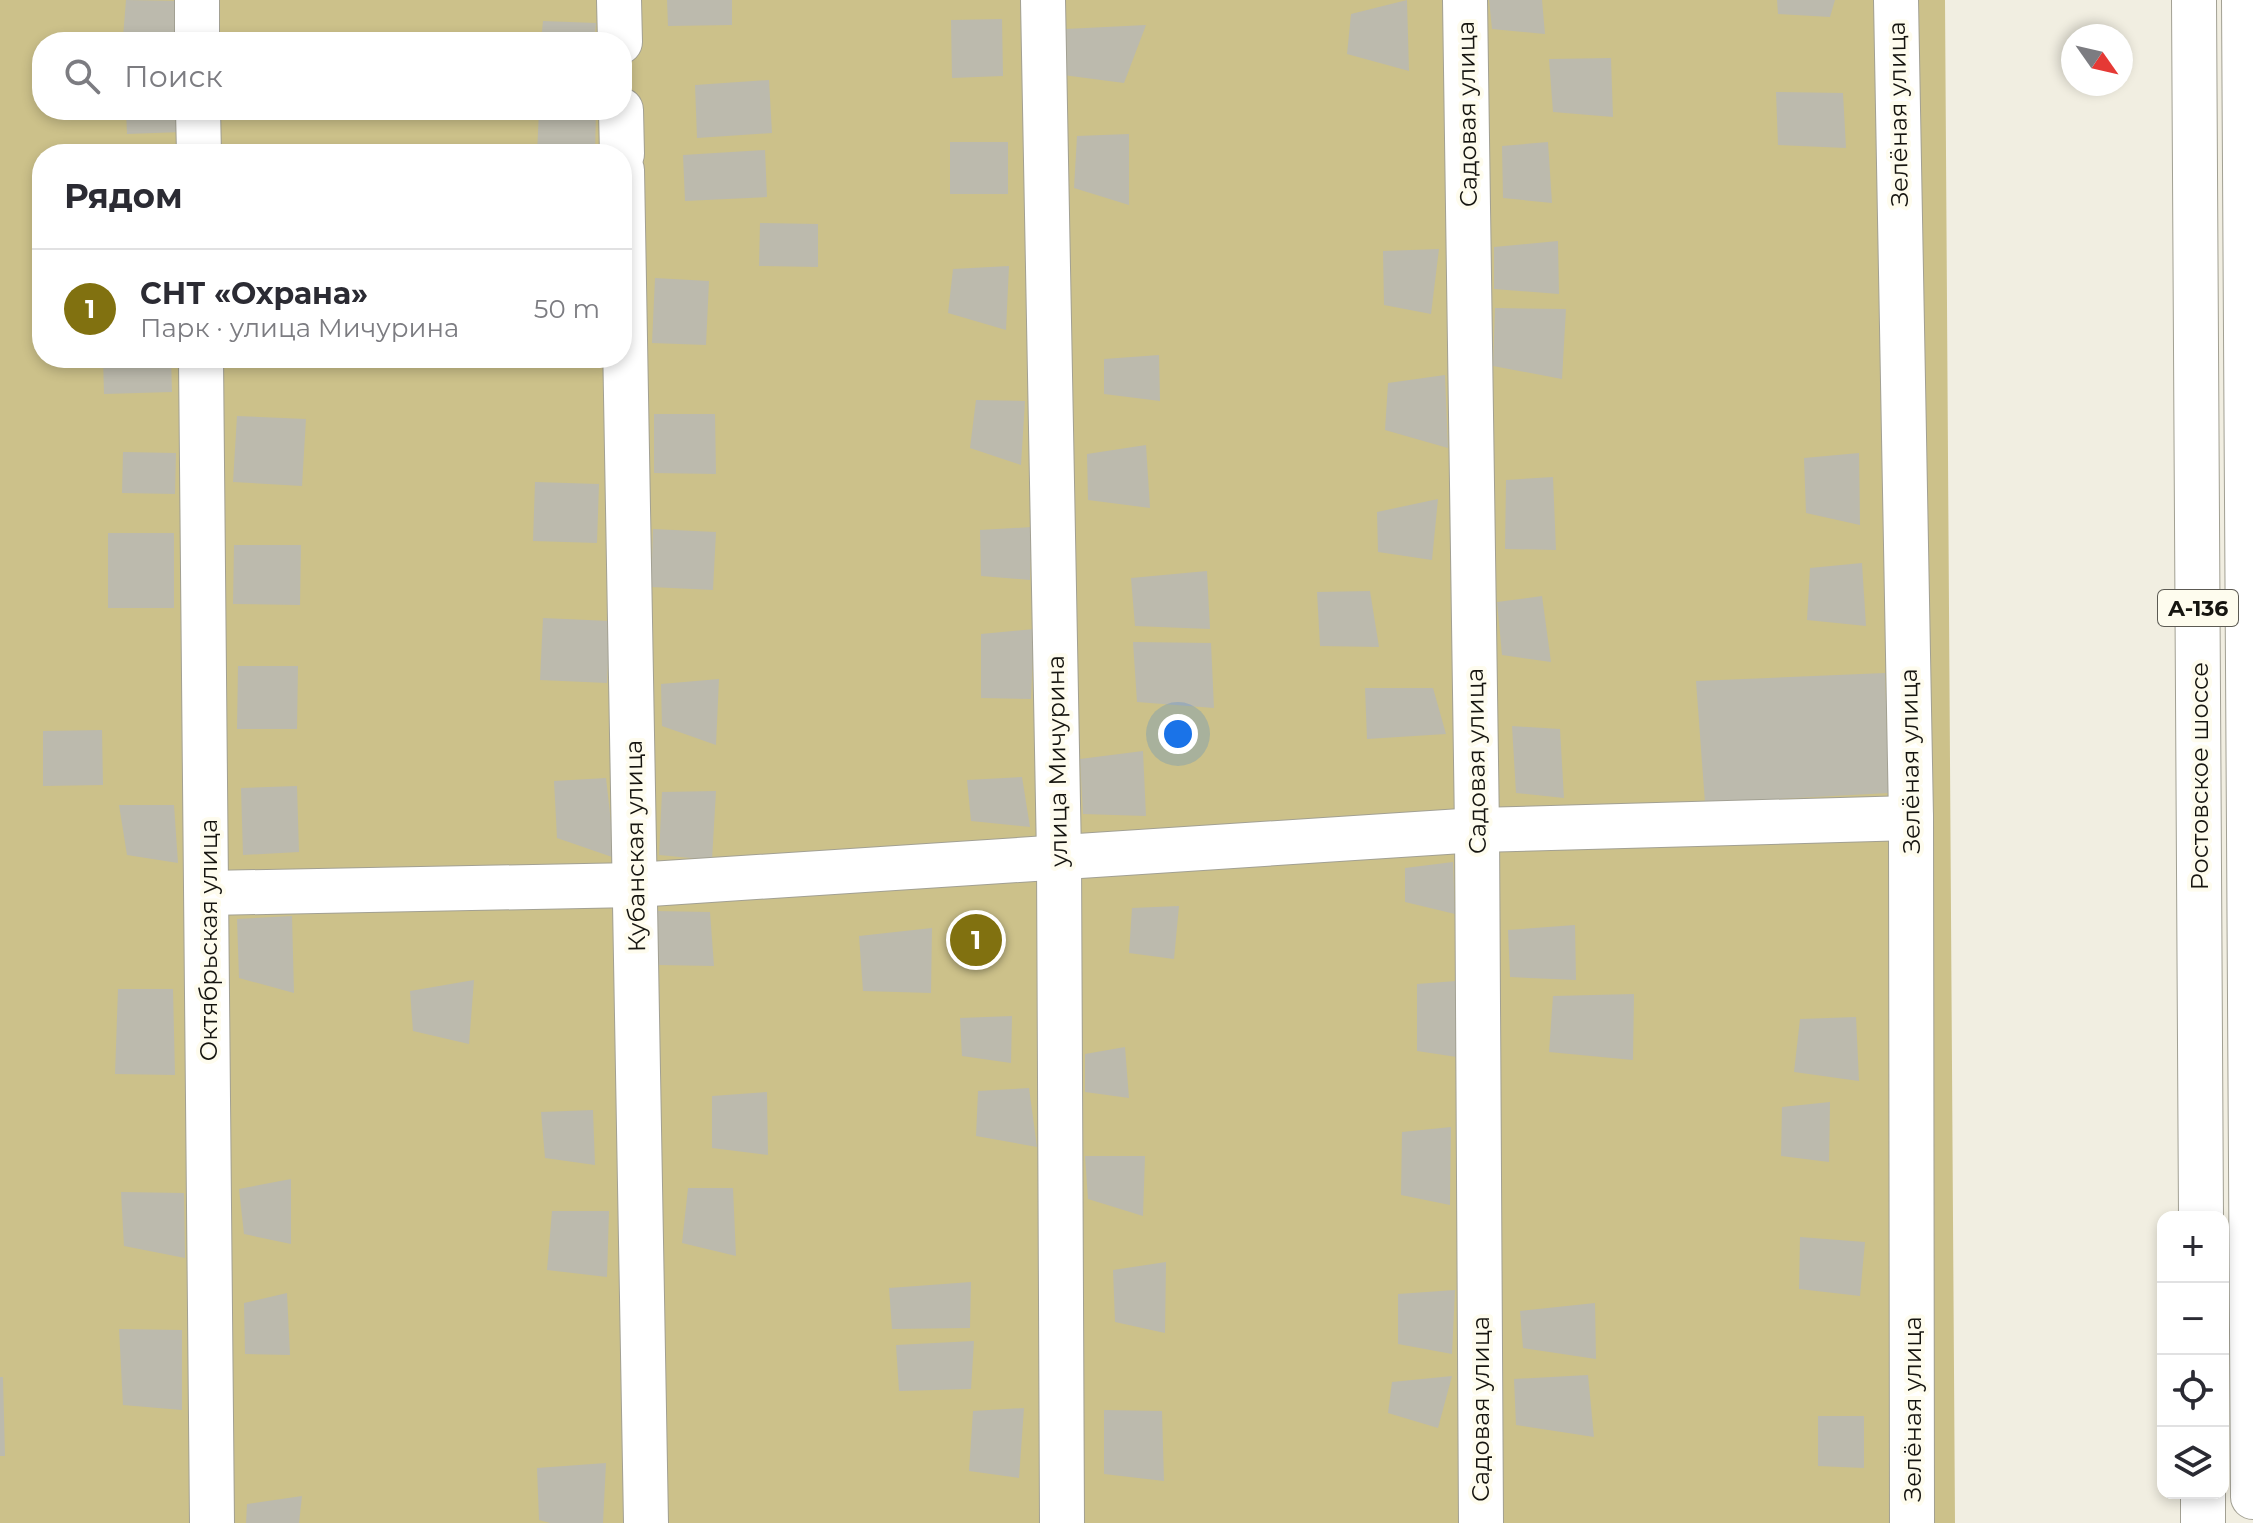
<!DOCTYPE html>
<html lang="ru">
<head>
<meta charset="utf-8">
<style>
	:root { --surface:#fff; --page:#f7f7f7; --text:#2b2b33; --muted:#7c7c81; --line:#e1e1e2; --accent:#817110 }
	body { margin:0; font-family:Montserrat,sans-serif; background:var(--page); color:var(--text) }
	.controls { position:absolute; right:24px; bottom:24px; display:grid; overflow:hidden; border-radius:16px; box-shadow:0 4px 12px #0003 }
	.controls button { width:72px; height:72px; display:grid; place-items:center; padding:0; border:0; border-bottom:2px solid var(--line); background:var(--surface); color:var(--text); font:40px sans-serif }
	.compass { position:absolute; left:2061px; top:24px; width:72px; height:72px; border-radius:50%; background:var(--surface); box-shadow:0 4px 12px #0003; rotate:124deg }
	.you { position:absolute; left:1178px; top:734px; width:28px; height:28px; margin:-20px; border:6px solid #fff; border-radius:50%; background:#1a73e8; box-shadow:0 0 0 12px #1a73e833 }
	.badge { display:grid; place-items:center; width:52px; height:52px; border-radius:50%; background:var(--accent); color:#fff; font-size:26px; font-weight:700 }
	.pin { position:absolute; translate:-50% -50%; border:4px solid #fff; box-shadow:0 2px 8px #0006 }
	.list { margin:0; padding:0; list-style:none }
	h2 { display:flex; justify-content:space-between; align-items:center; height:104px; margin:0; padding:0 32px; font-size:34px }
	h2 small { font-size:26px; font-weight:400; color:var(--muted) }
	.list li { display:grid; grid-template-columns:52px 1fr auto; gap:24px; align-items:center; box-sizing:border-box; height:120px; padding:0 32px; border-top:2px solid var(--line) }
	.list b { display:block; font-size:30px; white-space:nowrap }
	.list p { margin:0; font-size:26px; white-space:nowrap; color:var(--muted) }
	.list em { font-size:26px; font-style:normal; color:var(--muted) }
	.icon { flex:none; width:44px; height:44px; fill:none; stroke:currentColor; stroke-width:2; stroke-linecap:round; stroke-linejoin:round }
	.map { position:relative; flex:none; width:2253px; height:1523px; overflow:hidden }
	.search { position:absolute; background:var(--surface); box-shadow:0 4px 12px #0003; left:32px; top:32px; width:600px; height:88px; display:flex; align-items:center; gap:20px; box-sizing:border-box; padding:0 28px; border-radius:32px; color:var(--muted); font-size:30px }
	.panel { position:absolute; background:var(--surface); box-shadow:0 4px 12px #0003; left:32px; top:144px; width:600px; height:224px; border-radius:32px }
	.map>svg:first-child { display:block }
	.green { fill:#ccc18a; fill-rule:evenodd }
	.building { fill:#bcbaad }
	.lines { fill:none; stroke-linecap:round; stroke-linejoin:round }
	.minor-casing { stroke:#a2a093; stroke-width:46 }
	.highway-casing { stroke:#a2a093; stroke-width:46 }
	.minor { stroke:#fff; stroke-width:44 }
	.highway { stroke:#fff; stroke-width:44 }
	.labels { text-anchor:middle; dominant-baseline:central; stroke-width:8; stroke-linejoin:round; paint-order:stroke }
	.shield { fill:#fefcee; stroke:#5c5a53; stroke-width:2 }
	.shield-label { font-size:22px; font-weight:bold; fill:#161510 }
	.street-label { font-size:24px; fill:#161510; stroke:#fefcee }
</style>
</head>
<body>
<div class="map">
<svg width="2253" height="1523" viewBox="0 0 2253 1523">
	<rect width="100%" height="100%" fill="#f1eee1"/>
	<path class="green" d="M 0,0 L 1945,0 L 1955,1523 L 0,1523 ZM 42,42 L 622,42 L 622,110 L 42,110 ZM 42,154 L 622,154 L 622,358 L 42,358 Z"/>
	<g class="building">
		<path d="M 126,0 L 178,1 L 175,40 L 123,37 Z"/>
		<path d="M 667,0 L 732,0 L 732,25 L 668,26 Z"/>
		<path d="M 1407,0 L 1409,71 L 1347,54 L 1351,14 Z"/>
		<path d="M 1489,0 L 1542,0 L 1545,34 L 1492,29 Z"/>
		<path d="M 1777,0 L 1835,0 L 1830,17 L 1778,14 Z"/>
		<path d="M 1002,19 L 1003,76 L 952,78 L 951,20 Z"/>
		<path d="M 543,21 L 596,23 L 594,42 L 541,42 Z"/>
		<path d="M 1146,25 L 1124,83 L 1063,75 L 1065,29 Z"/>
		<path d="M 1611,58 L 1613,117 L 1553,112 L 1549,59 Z"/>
		<path d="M 769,80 L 772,133 L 697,138 L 695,85 Z"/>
		<path d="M 1776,92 L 1843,93 L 1846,148 L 1778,145 Z"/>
		<path d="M 126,110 L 181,110 L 182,132 L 127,134 Z"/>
		<path d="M 539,110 L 596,110 L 595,154 L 537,154 Z"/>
		<path d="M 1129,134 L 1129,205 L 1074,188 L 1077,136 Z"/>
		<rect x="950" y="142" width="58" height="52"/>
		<path d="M 1548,142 L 1552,203 L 1503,198 L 1502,146 Z"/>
		<path d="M 765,150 L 767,197 L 685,201 L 683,155 Z"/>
		<path d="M 760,223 L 818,224 L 818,267 L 759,266 Z"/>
		<path d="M 1558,241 L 1559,294 L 1494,289 L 1494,247 Z"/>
		<path d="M 1439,249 L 1431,314 L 1384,305 L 1383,251 Z"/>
		<path d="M 1009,266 L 1006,330 L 948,313 L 953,269 Z"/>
		<path d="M 655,278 L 709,281 L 706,345 L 652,343 Z"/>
		<path d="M 1495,308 L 1566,309 L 1562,379 L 1493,366 Z"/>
		<path d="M 1159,355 L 1160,401 L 1104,394 L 1104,359 Z"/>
		<path d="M 103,358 L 171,358 L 172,392 L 104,394 Z"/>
		<path d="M 1445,375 L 1448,448 L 1385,430 L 1388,383 Z"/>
		<path d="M 976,400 L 1025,401 L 1021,465 L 970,448 Z"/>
		<path d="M 654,414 L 715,414 L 716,474 L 654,473 Z"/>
		<path d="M 237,416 L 306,419 L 302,486 L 233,482 Z"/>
		<path d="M 1146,445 L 1150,508 L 1088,500 L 1087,454 Z"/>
		<path d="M 123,452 L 176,453 L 175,494 L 122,493 Z"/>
		<path d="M 1859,453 L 1860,525 L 1806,513 L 1804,458 Z"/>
		<path d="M 1553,477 L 1556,550 L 1505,549 L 1506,480 Z"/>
		<path d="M 535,482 L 599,484 L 597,543 L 533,541 Z"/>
		<path d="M 1438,499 L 1432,560 L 1378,552 L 1377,512 Z"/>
		<path d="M 1032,527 L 1030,580 L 981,576 L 980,530 Z"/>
		<path d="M 653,529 L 716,532 L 713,590 L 651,587 Z"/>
		<rect x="108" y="533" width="66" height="75"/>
		<path d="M 234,545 L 301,545 L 300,605 L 233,604 Z"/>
		<path d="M 1862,563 L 1866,626 L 1807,620 L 1810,568 Z"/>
		<path d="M 1207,571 L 1210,629 L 1135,626 L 1131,578 Z"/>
		<path d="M 1370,591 L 1379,647 L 1320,646 L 1317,592 Z"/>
		<path d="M 1542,596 L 1551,662 L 1502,655 L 1497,602 Z"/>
		<path d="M 543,618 L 610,621 L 607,683 L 540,680 Z"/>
		<path d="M 1034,629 L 1031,699 L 981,698 L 981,634 Z"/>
		<path d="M 1133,642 L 1211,643 L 1214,708 L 1137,702 Z"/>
		<path d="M 238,666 L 298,666 L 297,729 L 237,729 Z"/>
		<path d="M 1885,673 L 1889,793 L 1705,803 L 1696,681 Z"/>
		<path d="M 719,679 L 716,745 L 662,726 L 661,684 Z"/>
		<path d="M 1365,688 L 1433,688 L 1446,734 L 1367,739 Z"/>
		<path d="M 1512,726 L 1560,729 L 1564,798 L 1516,793 Z"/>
		<path d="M 102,730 L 103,785 L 43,786 L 43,731 Z"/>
		<path d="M 1143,751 L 1146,816 L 1083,814 L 1080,759 Z"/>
		<path d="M 1022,777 L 1030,827 L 971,821 L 967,780 Z"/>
		<path d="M 606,778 L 615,858 L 557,838 L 554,781 Z"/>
		<path d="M 297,786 L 299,852 L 243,855 L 241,788 Z"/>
		<path d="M 716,791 L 712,860 L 659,855 L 662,792 Z"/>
		<path d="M 119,805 L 174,805 L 178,863 L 127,855 Z"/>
		<path d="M 1453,862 L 1455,914 L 1405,902 L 1405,868 Z"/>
		<path d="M 1179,906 L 1174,959 L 1129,953 L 1132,908 Z"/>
		<path d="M 654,911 L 710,912 L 714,966 L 659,965 Z"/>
		<path d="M 292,916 L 294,993 L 239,978 L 237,919 Z"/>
		<path d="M 1575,925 L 1576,980 L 1510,977 L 1508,930 Z"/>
		<path d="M 932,928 L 931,993 L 863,991 L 859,936 Z"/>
		<path d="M 474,980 L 469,1044 L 413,1031 L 410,991 Z"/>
		<path d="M 1456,981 L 1457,1057 L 1417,1051 L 1417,984 Z"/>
		<path d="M 118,989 L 173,989 L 175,1075 L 115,1074 Z"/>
		<path d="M 1634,994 L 1633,1060 L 1549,1052 L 1553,996 Z"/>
		<path d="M 1012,1016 L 1011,1063 L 962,1056 L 960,1018 Z"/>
		<path d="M 1856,1017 L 1859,1081 L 1794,1072 L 1800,1019 Z"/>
		<path d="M 1125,1047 L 1129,1098 L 1085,1092 L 1085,1054 Z"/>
		<path d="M 1029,1088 L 1037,1147 L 976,1136 L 978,1091 Z"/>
		<path d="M 767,1092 L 768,1155 L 712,1148 L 712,1096 Z"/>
		<path d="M 1830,1102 L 1829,1162 L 1781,1156 L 1782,1107 Z"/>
		<path d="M 593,1110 L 595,1165 L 545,1158 L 541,1112 Z"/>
		<path d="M 1451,1127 L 1450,1205 L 1401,1195 L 1402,1132 Z"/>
		<path d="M 1085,1156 L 1145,1156 L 1143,1216 L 1088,1199 Z"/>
		<path d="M 291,1179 L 291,1244 L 244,1234 L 239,1189 Z"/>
		<path d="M 688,1188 L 733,1188 L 736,1256 L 682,1243 Z"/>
		<path d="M 121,1192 L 184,1193 L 185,1258 L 124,1246 Z"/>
		<path d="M 552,1211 L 609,1211 L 607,1277 L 547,1270 Z"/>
		<path d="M 1800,1237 L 1865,1242 L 1860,1296 L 1799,1289 Z"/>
		<path d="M 1166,1262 L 1165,1333 L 1115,1322 L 1113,1270 Z"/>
		<path d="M 971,1282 L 970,1328 L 892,1329 L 889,1288 Z"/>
		<path d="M 1455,1290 L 1452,1354 L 1398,1344 L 1398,1294 Z"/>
		<path d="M 287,1293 L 290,1355 L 245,1354 L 244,1303 Z"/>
		<path d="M 1595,1303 L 1596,1359 L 1523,1348 L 1520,1311 Z"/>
		<path d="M 119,1329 L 182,1330 L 182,1410 L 123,1405 Z"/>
		<path d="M 974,1341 L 971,1389 L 899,1391 L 896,1345 Z"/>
		<path d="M 1588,1375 L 1594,1437 L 1516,1425 L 1514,1379 Z"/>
		<path d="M 1452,1376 L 1438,1428 L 1388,1413 L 1392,1382 Z"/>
		<path d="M 0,1377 L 3,1377 L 5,1456 L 0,1456 Z"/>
		<path d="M 1024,1408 L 1019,1478 L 969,1471 L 973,1411 Z"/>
		<path d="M 1104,1410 L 1162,1411 L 1164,1481 L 1104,1474 Z"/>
		<path d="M 1818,1416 L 1864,1416 L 1864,1468 L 1818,1466 Z"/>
		<path d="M 606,1463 L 603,1523 L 550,1523 L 539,1520 L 537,1468 Z"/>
		<path d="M 302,1496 L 299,1523 L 246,1523 L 247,1504 Z"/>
	</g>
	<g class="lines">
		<g class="minor-casing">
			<g id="minor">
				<path d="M 197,0 L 197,42"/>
				<path d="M 619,0 L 620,42"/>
				<path d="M 1043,0 L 1059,857 L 1062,1523"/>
				<path d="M 1465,0 L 1477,830 L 1481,1523"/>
				<path d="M 1896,0 L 1911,818 L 1912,1523"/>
				<path d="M 198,110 L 199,154"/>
				<path d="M 621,110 L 622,154"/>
				<path d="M 622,170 L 646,1523"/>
				<path d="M 201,358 L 212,1523"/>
				<path d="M 208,893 L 635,885 L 1477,830 L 1911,818"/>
			</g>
		</g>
		<g class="highway-casing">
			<g id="highway">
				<path d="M 2194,0 L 2201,1217"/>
				<path d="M 2244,0 L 2253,1497"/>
				<path d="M 2203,1493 L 2203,1523"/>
			</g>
		</g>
		<use href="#minor" class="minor"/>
		<use href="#highway" class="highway"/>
	</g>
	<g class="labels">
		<rect class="shield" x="2158" y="590" width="80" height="36" rx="6"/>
		<g class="shield-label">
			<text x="2198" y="608">А-136</text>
		</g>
		<g class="street-label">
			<text transform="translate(1467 114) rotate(-91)">Садовая улица</text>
			<text transform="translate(1898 114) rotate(-91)">Зелёная улица</text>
			<text transform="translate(1057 761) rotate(-91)">улица Мичурина</text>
			<text transform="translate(1476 761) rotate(-91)">Садовая улица</text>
			<text transform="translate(1910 761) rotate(-91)">Зелёная улица</text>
			<text transform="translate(2199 776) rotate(-90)">Ростовское шоссе</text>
			<text transform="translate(635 846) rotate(-91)">Кубанская улица</text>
			<text transform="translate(208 940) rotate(-90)">Октябрьская улица</text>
			<text transform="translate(1480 1409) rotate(-90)">Садовая улица</text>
			<text transform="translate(1912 1409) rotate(-90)">Зелёная улица</text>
		</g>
	</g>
</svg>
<div class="controls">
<button>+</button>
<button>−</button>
<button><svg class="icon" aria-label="locate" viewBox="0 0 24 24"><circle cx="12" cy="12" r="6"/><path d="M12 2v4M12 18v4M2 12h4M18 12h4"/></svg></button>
<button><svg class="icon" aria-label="layers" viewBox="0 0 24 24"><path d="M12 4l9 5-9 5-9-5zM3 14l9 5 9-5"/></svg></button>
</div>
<svg class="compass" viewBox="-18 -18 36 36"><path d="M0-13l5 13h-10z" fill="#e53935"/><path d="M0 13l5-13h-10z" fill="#7c7c81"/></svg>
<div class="you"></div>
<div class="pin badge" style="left:976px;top:940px">1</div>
<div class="search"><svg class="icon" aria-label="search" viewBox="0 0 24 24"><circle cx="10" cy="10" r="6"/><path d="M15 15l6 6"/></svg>Поиск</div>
<section class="panel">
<h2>Рядом<small></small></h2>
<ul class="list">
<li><span class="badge">1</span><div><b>СНТ «Охрана»</b><p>Парк · улица Мичурина</p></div><em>50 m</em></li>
</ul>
</section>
</div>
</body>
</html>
